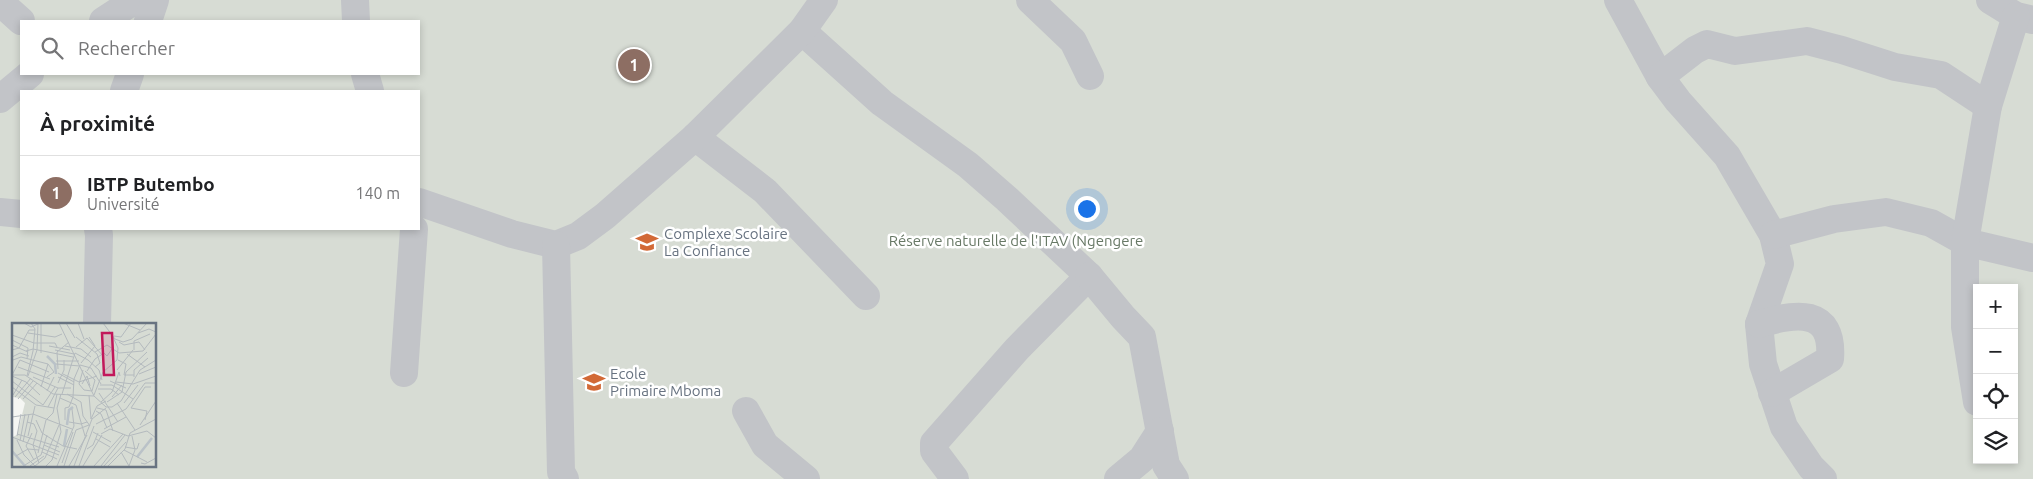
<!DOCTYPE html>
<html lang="fr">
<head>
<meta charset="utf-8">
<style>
	:root { --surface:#fff; --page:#f6f6f6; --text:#202124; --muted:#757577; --line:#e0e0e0; --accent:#0f766e }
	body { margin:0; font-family:Ubuntu,sans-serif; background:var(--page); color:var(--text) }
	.controls { position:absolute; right:15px; bottom:15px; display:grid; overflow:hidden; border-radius:0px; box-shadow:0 2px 8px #0003 }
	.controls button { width:45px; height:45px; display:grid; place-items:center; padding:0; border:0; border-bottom:1px solid var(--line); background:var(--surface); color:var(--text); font:25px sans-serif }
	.you { position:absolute; left:1086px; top:208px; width:18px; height:18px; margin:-12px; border:4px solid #fff; border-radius:50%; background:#1a73e8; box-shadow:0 0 0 8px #1a73e833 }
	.badge { display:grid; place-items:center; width:32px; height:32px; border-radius:50%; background:var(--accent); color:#fff; font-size:16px; font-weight:700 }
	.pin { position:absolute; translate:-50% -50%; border:2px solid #fff; box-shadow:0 1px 5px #0006 }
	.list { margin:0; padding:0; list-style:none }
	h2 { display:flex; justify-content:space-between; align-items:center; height:65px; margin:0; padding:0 20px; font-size:21px }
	h2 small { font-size:16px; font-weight:400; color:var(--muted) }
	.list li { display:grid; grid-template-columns:32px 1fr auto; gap:15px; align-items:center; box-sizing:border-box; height:75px; padding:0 20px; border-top:1px solid var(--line) }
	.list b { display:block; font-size:19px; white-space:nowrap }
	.list p { margin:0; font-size:16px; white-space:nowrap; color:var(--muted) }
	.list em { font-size:16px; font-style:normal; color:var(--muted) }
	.icon { flex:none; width:28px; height:28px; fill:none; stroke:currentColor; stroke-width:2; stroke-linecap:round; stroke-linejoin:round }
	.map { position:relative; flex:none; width:2033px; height:479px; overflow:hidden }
	.search { position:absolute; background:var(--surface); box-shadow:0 2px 8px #0003; left:20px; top:20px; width:400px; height:55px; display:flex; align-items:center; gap:12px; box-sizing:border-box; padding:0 18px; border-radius:0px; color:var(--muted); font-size:19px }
	.panel { position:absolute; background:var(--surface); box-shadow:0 2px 8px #0003; left:20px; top:90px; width:400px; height:140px; border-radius:0px }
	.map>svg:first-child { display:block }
	.green { fill:#d7dcd4; fill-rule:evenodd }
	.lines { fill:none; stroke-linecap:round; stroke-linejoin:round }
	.minor { stroke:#c2c4c8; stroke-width:28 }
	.labels { text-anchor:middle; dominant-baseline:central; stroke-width:5; stroke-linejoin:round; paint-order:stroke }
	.poi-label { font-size:15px; fill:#687381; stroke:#fff; text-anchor:start }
	.park-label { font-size:15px; fill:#687966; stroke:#fff }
	.inset-river { fill:none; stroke:#bac2c8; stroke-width:2.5 }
	.inset-road { fill:none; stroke:#b4babe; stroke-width:1 }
	.view { fill:#c2185b; fill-opacity:0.15; stroke:#c2185b; stroke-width:2.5 }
	.inset-edge { fill:none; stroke:#687381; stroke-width:2.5 }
</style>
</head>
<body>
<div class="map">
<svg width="2033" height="479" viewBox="0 0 2033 479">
	<rect width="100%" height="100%" fill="#f5f6f3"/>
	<path class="green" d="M 0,0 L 2033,0 L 2033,479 L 0,479 ZM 21,21 L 419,21 L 419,74 L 21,74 ZM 21,91 L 419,91 L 419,229 L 21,229 ZM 1977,288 L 2014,288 L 2014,460 L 1977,460 ZM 14,324 L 155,324 L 155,465 L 14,465 Z"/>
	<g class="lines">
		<g class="minor">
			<path d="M 355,0 L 356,21"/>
			<path d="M 1030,0 L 1073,41 L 1090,76"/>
			<path d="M 1618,0 L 1660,77 L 1678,101 L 1727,156 L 1773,235 L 1780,264 L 1759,324 L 1763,364 L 1784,427 L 1811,467 L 1823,479"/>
			<path d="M 1990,0 L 2016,16 L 2033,20"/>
			<path d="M 0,2 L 21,21"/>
			<path d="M 103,21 L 135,0"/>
			<path d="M 148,21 L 155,0"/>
			<path d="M 802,31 L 882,103 L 968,165 L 1007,199 L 1089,276 L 1017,349 L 934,443 L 934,451 L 955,479"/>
			<path d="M 365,74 L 370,91"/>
			<path d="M 1660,77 L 1695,50 L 1707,44 L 1735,51 L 1807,41 L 1842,50 L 1895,67 L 1941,75 L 1988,106"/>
			<path d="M 124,91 L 130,74"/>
			<path d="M 0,99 L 30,74"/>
			<path d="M 695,137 L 765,191 L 866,296"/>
			<path d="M 419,202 L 512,234 L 556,245 L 578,236 L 605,216 L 695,137 L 802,31 L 824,0"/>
			<path d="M 0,212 L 21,214"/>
			<path d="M 1773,235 L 1834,219 L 1886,212 L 1931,223 L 1965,242 L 2033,258"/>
			<path d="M 556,245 L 561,472 L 565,479"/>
			<path d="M 1089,276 L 1123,317 L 1142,337 L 1166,465 L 1175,479"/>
			<path d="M 97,324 L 99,235 L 98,229"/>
			<path d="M 1759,324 C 1795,313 1834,307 1830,359 L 1772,393"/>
			<path d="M 404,373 L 414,229"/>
			<path d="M 1977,402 L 1965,327 L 1965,242 L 1988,106 L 2016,16"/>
			<path d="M 746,411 L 765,445 L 806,479"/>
			<path d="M 1118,479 L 1142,459 L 1160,431"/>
		</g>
	</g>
	<defs>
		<g id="school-bare" transform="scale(1.725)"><path d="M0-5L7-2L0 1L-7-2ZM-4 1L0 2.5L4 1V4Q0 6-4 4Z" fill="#d26936" stroke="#fff" stroke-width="2.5" paint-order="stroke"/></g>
	</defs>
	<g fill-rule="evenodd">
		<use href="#school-bare" x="647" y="242"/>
		<use href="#school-bare" x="594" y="382"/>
	</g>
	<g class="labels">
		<g class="poi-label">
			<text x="664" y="233">Complexe Scolaire<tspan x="664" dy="17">La Confiance</tspan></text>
			<text x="610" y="373">Ecole<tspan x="610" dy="17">Primaire Mboma</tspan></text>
		</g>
		<g class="park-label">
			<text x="1016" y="240">Réserve naturelle de l'ITAV (Ngengere</text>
		</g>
	</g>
	<g transform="translate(12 323)">
		<rect width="144" height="144" fill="#f5f6f3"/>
		<path d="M 0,0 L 144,0 L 144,143 L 0,143 L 0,114 L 5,112 L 13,80 L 8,75 L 0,74 Z" fill="#d7dcd4"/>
		<path class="inset-river" d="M 35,33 L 43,41 L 44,51M 55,102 L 57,87 L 61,84M 52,123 L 55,106M 0,128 L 13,143M 125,134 L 140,115"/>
		<path class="inset-road" d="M 12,0 L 19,4 L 26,1M 47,0 L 82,73M 54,0 L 63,15M 66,0 L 72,16M 91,0 L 103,16 L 111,19 L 120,16 L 135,0M 111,0 L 128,7M 29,1 L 29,30M 16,10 L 43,14 L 50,11M 126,10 L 137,6 L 144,9M 0,12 L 22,20 L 43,20 L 45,24M 102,13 L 109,14 L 119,0M 64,14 L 85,31 L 88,40 L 83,44M 0,17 L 16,25 L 15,36M 107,19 L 112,22 L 127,19 L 133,27M 0,22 L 16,29M 37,23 L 58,27M 53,23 L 69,26 L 79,34M 64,24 L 75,15 L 92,34M 0,27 L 7,25 L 17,7 L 23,7M 43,27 L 62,31M 122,27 L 122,18 L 138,11M 14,28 L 21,26 L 61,34M 83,29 L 95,22 L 107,30 L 131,28 L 144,11M 115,31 L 133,44M 0,34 L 8,30 L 17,33M 1,37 L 9,34 L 36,41 L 42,49 L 35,54M 106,37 L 114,41 L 112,52 L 122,52M 44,38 L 67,38M 69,40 L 83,23 L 77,14M 44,41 L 68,43M 6,44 L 38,56M 46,46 L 45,29 L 57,19M 71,47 L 67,61 L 72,67 L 80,68M 105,47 L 121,27M 73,48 L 83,57 L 80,68M 75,48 L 83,36 L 92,30 L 95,33 L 100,26M 46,50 L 62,59M 51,51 L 67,59 L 85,53M 127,51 L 144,44M 0,52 L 13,52 L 41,71 L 82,73 L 94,84M 0,52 L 8,37 L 37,49M 0,53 L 14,59 L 28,72M 15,53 L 21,28 L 23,6 L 19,0M 16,53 L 25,27 L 26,0M 21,54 L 46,65 L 59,65M 46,54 L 62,62M 122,54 L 122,47 L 136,35M 0,58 L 31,82M 98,58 L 114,65M 104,59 L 121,61 L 144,53M 46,60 L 52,47 L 52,37M 70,61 L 75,53 L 78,63M 88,62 L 100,62 L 121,76M 0,64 L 24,82 L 42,85M 29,64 L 36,41M 86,66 L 99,66 L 107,72M 35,68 L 42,54M 87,70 L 106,99M 50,71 L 63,30 L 76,37 L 87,47 L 90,57M 55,71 L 69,79 L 71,93 L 78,103M 1,72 L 10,57M 77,72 L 79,96M 82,72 L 91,49 L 105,37 L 106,25 L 101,14M 3,74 L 19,55M 100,74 L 110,62M 48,75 L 64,82 L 73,113M 6,76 L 21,58M 11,76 L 25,60M 89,79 L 100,69 L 107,49 L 108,53M 95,79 L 110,69 L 114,49 L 135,29M 105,80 L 123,107M 112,80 L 126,62M 31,82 L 43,64M 36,84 L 46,65M 94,84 L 100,84 L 109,78 L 128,47 L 144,37M 85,85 L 94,87 L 101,108M 84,88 L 89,91 L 95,105M 0,94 L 21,91 L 60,106M 79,96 L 85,83 L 94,78M 80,96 L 94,85M 24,97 L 30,110 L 51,123 L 65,126M 34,97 L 41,90 L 45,71M 53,97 L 53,85 L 57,84 L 61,74 L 62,56 L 68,42 L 79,45 L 89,61M 133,97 L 135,88 L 119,85 L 133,64 L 139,64M 15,99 L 22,101 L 25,108 L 21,122 L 27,140M 57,99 L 69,101 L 75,99M 84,101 L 114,86 L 133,60 L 144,60M 128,102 L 144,78M 92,106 L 114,94M 81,109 L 99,119M 20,110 L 14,123 L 22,137M 5,111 L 47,124M 89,111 L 98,106 L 116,113 L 135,108 L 144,115M 5,113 L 9,91M 16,113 L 23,83M 0,114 L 47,132M 84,116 L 98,124M 5,117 L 12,132 L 23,143M 8,118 L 13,91M 11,119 L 17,91M 32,122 L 48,129M 113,124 L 125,126 L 127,120M 75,126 L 81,122 L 86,110M 112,127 L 135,139M 30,129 L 45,136M 109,129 L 117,143M 26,130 L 34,97M 4,133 L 16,126 L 27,127M 50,140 L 61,109M 129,140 L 133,141 L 144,135M 13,142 L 29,132 L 35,112M 18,143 L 32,133M 23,143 L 33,135 L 47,102M 34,143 L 40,137 L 49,109 L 45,85 L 49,71M 45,143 L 62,103 L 60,86M 52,143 L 64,107 L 77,102M 57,143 L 75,112M 62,143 L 80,96M 67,143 L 82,103M 71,143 L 90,112M 82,143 L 111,111M 89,143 L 113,112M 92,143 L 114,119M 96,143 L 113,126 L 118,110 L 144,96M 117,143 L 123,127 L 120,113"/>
		<path class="view" d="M 90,10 L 100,10 L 102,52 L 92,52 Z"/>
		<rect width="144" height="144" class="inset-edge"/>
	</g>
</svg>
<div class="controls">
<button>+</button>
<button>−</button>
<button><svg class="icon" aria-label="locate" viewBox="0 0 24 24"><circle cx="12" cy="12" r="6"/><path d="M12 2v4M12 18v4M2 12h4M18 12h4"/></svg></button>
<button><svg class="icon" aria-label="layers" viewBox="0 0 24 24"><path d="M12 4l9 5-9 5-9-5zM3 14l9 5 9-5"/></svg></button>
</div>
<div class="you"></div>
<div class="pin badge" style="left:634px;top:65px;background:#8d6e63">1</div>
<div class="search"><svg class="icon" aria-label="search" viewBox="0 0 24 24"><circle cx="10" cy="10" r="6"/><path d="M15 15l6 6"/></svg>Rechercher</div>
<section class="panel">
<h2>À proximité<small></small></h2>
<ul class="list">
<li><span class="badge" style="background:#8d6e63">1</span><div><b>IBTP Butembo</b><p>Université</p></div><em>140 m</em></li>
</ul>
</section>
</div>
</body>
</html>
